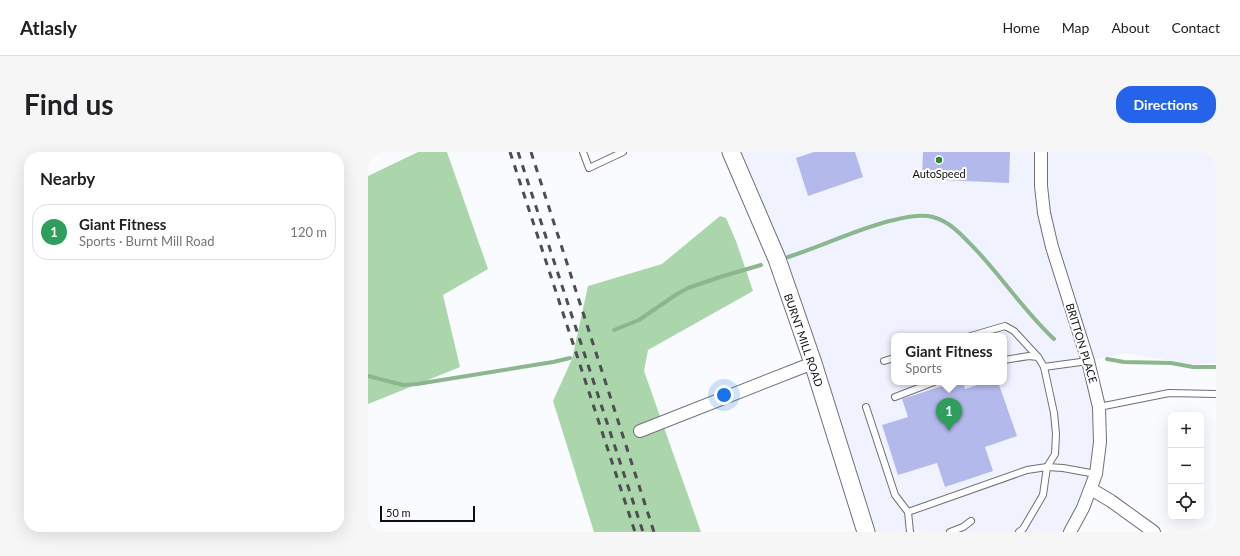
<!DOCTYPE html>
<html lang="en">
<head>
<meta charset="utf-8">
<style>
	:root { --surface:#fff; --page:#f6f6f6; --text:#202124; --muted:#757577; --line:#e0e0e0; --accent:#2563eb }
	body { margin:0; font-family:Lato,sans-serif; background:var(--page); color:var(--text) }
	.controls { position:absolute; right:12px; bottom:12px; display:grid; overflow:hidden; border-radius:8px; box-shadow:0 4px 16px #0002 }
	.controls button { width:36px; height:36px; display:grid; place-items:center; padding:0; border:0; border-bottom:1px solid var(--line); background:var(--surface); color:var(--text); font:20px sans-serif }
	.scale { position:absolute; left:12px; bottom:10px; width:95px; box-sizing:border-box; padding-left:4px; border:2px solid #0f0f12; border-top:0; font-size:11px; line-height:14px; white-space:nowrap; color:#0f0f12; -webkit-text-stroke:3px #fff; paint-order:stroke }
	.you { position:absolute; left:356px; top:243px; width:14px; height:14px; margin:-10px; border:3px solid #fff; border-radius:50%; background:#1a73e8; box-shadow:0 0 0 6px #1a73e833 }
	.badge { display:grid; place-items:center; width:26px; height:26px; border-radius:50%; background:var(--accent); color:#fff; font-size:13px; font-weight:700 }
	.pin { position:absolute; translate:-50% -33px; filter:drop-shadow(0 1px 2px #0008) }
	.pin::after { content:''; position:absolute; top:21px; width:14px; height:12px; background:inherit; clip-path:polygon(0 0,100% 0,50% 100%) }
	.popup { position:absolute; left:523px; top:181px; width:116px; height:52px; box-sizing:border-box; display:grid; place-content:center; border-radius:8px; background:var(--surface); filter:drop-shadow(0 1px 3px #0005); font-size:13px; white-space:nowrap; color:var(--muted) }
	.popup b { font-size:15px; color:var(--text) }
	.popup::after { content:''; position:absolute; left:50%; top:100%; margin-left:-8px; border:8px solid transparent; border-top-color:var(--surface) }
	.list { margin:0; padding:0; list-style:none }
	h2 { display:flex; justify-content:space-between; align-items:center; height:52px; margin:0; padding:0 16px; font-size:17px }
	h2 small { font-size:13px; font-weight:400; color:var(--muted) }
	.list li { display:grid; grid-template-columns:26px 1fr auto; gap:12px; align-items:center; box-sizing:border-box; height:56px; margin:0 8px 8px; padding:0 8px; border:1px solid var(--line); border-radius:16px }
	.list b { display:block; font-size:15px; white-space:nowrap }
	.list p { margin:0; font-size:13px; white-space:nowrap; color:var(--muted) }
	.list em { font-size:13px; font-style:normal; color:var(--muted) }
	.icon { flex:none; width:22px; height:22px; fill:none; stroke:currentColor; stroke-width:2; stroke-linecap:round; stroke-linejoin:round }
	.map { position:relative; flex:none; width:848px; height:380px; overflow:hidden; border-radius:16px }
	header { display:flex; align-items:center; gap:24px; box-sizing:border-box; height:56px; padding:0 20px; background:var(--surface); border-bottom:1px solid var(--line) }
	header strong { font-size:19px }
	nav { display:flex; gap:22px; margin-inline-start:auto; font-size:14px }
	.intro { display:flex; align-items:center; justify-content:space-between; box-sizing:border-box; height:96px; padding:0 24px }
	h1 { margin:0; font-size:28px }
	.button { padding:10px 18px; border-radius:16px; background:var(--accent); color:#fff; font-size:14px; font-weight:700 }
	main { display:flex; gap:24px; padding:0 24px }
	aside { flex:1; background:var(--surface); border-radius:16px; box-shadow:0 4px 16px #0002 }
	.map>svg:first-child { display:block }
	.built { fill:#f0f2ff; fill-rule:evenodd }
	.forest { fill:#abd6ac }
	.lines { fill:none; stroke-linecap:round; stroke-linejoin:round }
	.stream { stroke:#8cb68d; stroke-width:4 }
	.building { fill:#b4b9ec }
	.service-casing { stroke:#6f6f77; stroke-width:8 }
	.minor-casing { stroke:#6f6f77; stroke-width:14 }
	.secondary-casing { stroke:#6f6f77; stroke-width:19 }
	.service { stroke:#fff; stroke-width:6 }
	.minor { stroke:#fff; stroke-width:12 }
	.secondary { stroke:#fff; stroke-width:17 }
	.rail { stroke:#4e4e51; stroke-width:3; stroke-dasharray:7 7; stroke-linecap:butt }
	.poi-dot { fill:#2c8737; stroke:#fff; stroke-width:1.5 }
	.labels { text-anchor:middle; dominant-baseline:central; stroke-width:4; stroke-linejoin:round; paint-order:stroke }
	.poi-label { font-size:11px; fill:#0f0f12; stroke:#fff }
	.street-label { font-size:11px; fill:#0f0f12; stroke:#fff }
</style>
</head>
<body>
<header>
<strong>Atlasly</strong>
<nav><a>Home</a><a>Map</a><a>About</a><a>Contact</a></nav>
</header>
<div class="intro"><h1>Find us</h1><a class="button">Directions</a></div>
<main>
<aside>
<h2>Nearby<small></small></h2>
<ul class="list">
<li><span class="badge" style="background:#2e9e5b">1</span><div><b>Giant Fitness</b><p>Sports · Burnt Mill Road</p></div><em>120 m</em></li>
</ul>
</aside>
<div class="map">
<svg width="848" height="380" viewBox="0 0 848 380">
	<rect width="100%" height="100%" fill="#fafbfe"/>
	<path class="built" d="M 363,0 L 848,0 L 848,211 L 822,212 L 758,201 L 720,209 L 731,306 L 702,380 L 498,380 ZM 526,184 L 636,184 L 636,230 L 526,230 Z"/>
	<g class="forest">
		<path d="M 50,0 L 79,0 L 120,117 L 75,143 L 92,215 L 0,252 L 0,24 Z"/>
		<path d="M 352,64 L 358,66 L 368,89 L 385,139 L 280,198 L 276,219 L 333,380 L 226,380 L 185,249 L 204,207 L 220,134 L 294,112 Z"/>
	</g>
	<g class="lines">
		<g class="stream">
			<path d="M 420,105 C 456,94 490,76 526,68 C 538,65 553,62 565,65 C 584,70 597,87 610,100 C 636,128 658,161 686,187"/>
			<path d="M 246,178 L 271,168 L 309,142 L 320,136 L 352,125 L 393,113"/>
			<path d="M 739,207 L 756,210 L 803,211 L 825,215 L 848,215"/>
			<path d="M 0,224 L 35,233 L 49,232 L 185,210 L 202,206"/>
		</g>
	</g>
	<g class="building">
		<path d="M 446,0 L 487,0 L 495,25 L 440,44 L 428,6 Z"/>
		<path d="M 555,0 L 642,0 L 641,31 L 554,27 Z"/>
		<path d="M 587,230 L 595,230 L 597,237 L 619,230 L 630,230 L 649,284 L 617,295 L 625,319 L 577,335 L 569,311 L 530,323 L 514,273 L 540,265 L 534,247 Z"/>
	</g>
	<g class="lines">
		<g class="service-casing">
			<g id="service">
				<path d="M 215,0 L 221,16 L 255,0"/>
				<path d="M 603,184 L 637,174 L 646,179 L 670,205"/>
				<path d="M 636,208 L 661,204 L 670,205 L 676,215 L 686,261 L 688,282 L 687,302 L 679,315 L 675,343 L 655,377 L 651,380"/>
				<path d="M 516,209 L 526,206"/>
				<path d="M 676,215 L 720,209"/>
				<path d="M 527,245 L 566,230"/>
				<path d="M 498,255 L 527,343 L 540,360"/>
				<path d="M 731,255 L 801,241 L 848,242"/>
				<path d="M 542,380 L 540,360 L 659,318 L 679,315 L 695,316 L 728,322"/>
				<path d="M 582,380 L 595,375 L 603,369"/>
			</g>
		</g>
		<g class="minor-casing">
			<g id="minor">
				<path d="M 673,0 L 673,34 L 676,61 L 684,95 L 720,209 L 731,255 L 732,290 L 728,322 L 715,356 L 702,380"/>
				<path d="M 272,279 L 445,211"/>
				<path d="M 723,337 L 743,349 L 786,380"/>
			</g>
		</g>
		<g class="secondary-casing">
			<path id="secondary" d="M 363,0 L 409,107 L 445,211 L 498,380"/>
		</g>
		<use href="#service" class="service"/>
		<use href="#minor" class="minor"/>
		<use href="#secondary" class="secondary"/>
		<g class="rail">
			<path d="M 142,0 L 267,380"/>
			<path d="M 150,0 L 275,380"/>
			<path d="M 163,0 L 286,380"/>
		</g>
	</g>
	<circle class="poi-dot" cx="571" cy="8" r="4"/>
	<g class="labels">
		<g class="poi-label">
			<text x="571" y="21">AutoSpeed</text>
		</g>
		<g class="street-label">
			<text transform="translate(436 188) rotate(71)">BURNT MILL ROAD</text>
			<text transform="translate(714 191) rotate(73)">BRITTON PLACE</text>
		</g>
	</g>
</svg>
<div class="controls">
<button>+</button>
<button>−</button>
<button><svg class="icon" aria-label="locate" viewBox="0 0 24 24"><circle cx="12" cy="12" r="6"/><path d="M12 2v4M12 18v4M2 12h4M18 12h4"/></svg></button>
</div>
<div class="scale">50 m</div>
<div class="you"></div>
<div class="pin badge" style="left:581px;top:279px;background:#2e9e5b">1</div>
<div class="popup"><b>Giant Fitness</b>Sports</div>
</div>
</main>
</body>
</html>
